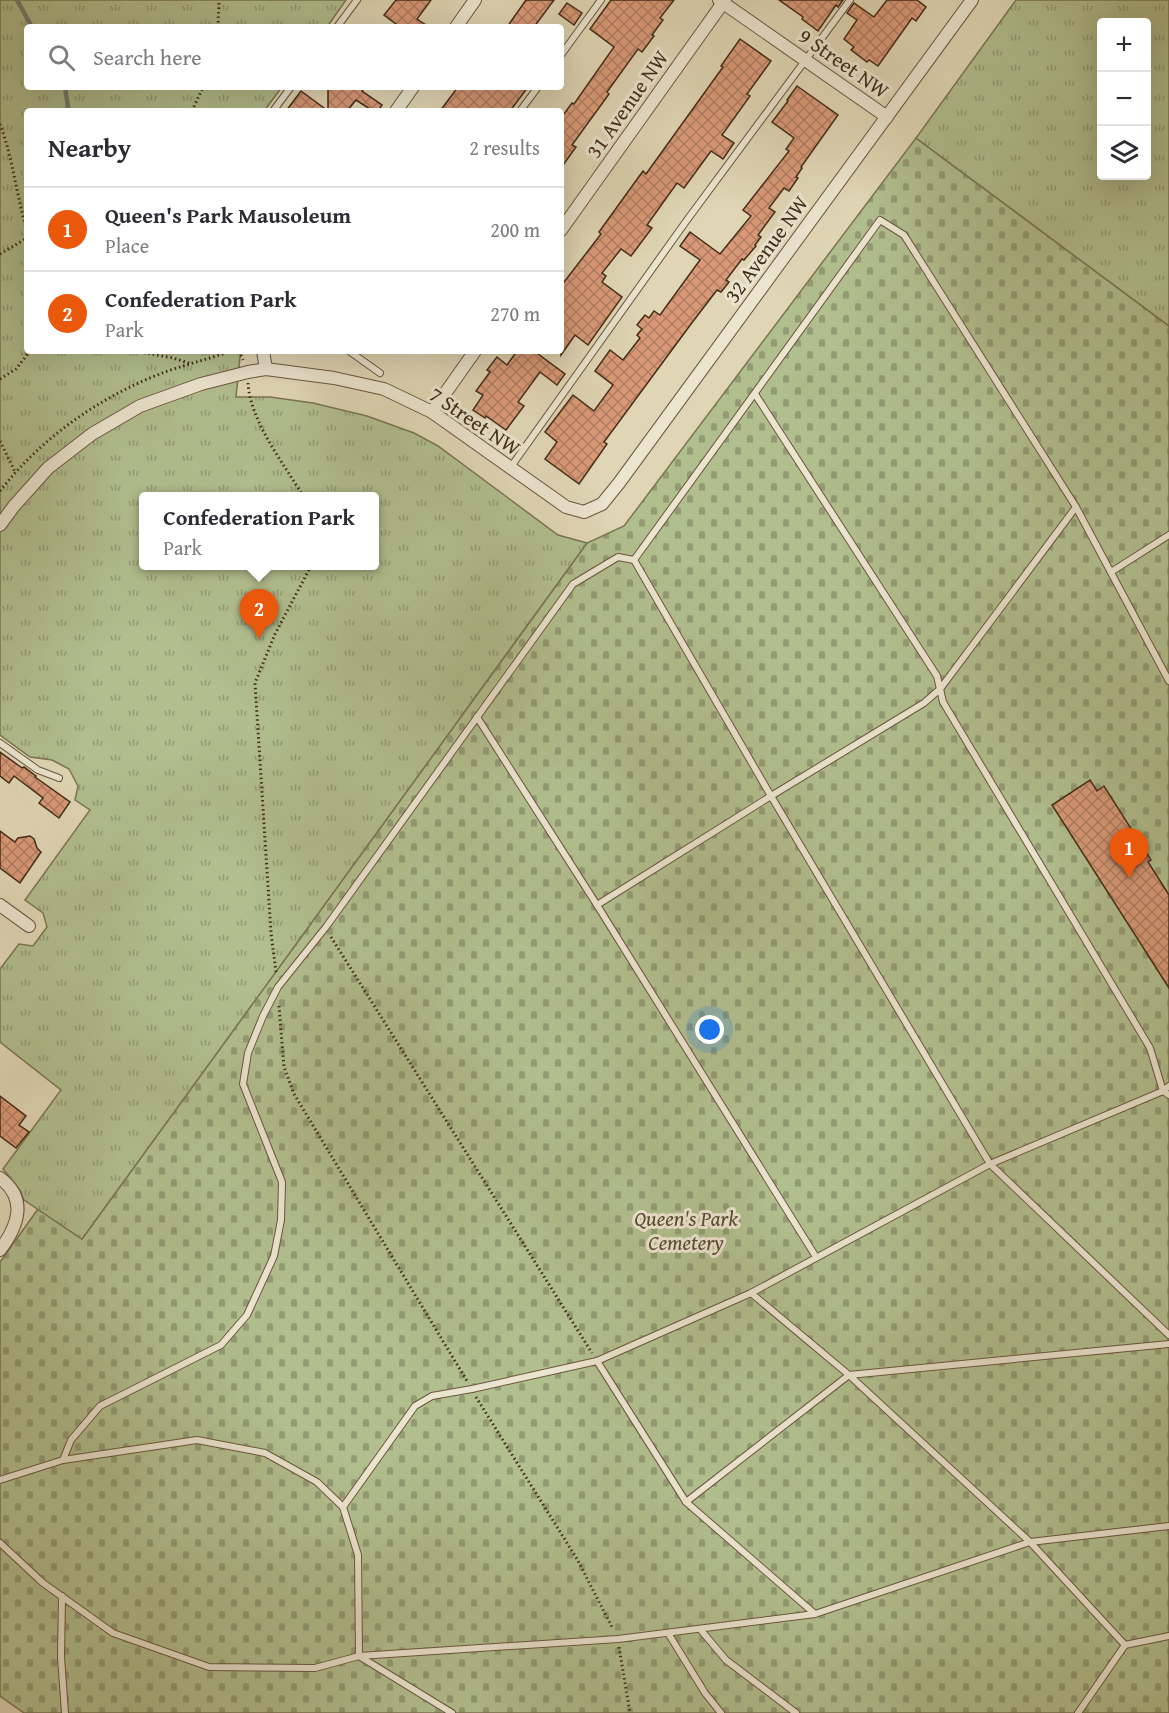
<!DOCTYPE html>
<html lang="en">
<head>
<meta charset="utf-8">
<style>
	:root { --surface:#fff; --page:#f2f2f3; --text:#2b2b33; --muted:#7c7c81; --line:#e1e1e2; --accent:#ea580c }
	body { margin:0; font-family:"Gentium Book Plus",serif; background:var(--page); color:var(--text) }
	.controls { position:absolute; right:18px; top:18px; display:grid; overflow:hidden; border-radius:6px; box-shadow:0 6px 24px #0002 }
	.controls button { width:54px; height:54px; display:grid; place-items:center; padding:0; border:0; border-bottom:2px solid var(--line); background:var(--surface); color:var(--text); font:30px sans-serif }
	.you { position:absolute; left:710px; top:1030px; width:21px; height:21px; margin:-15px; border:4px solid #fff; border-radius:50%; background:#1a73e8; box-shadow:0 0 0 9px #1a73e833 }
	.badge { display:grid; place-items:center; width:39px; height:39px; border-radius:50%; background:var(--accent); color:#fff; font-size:20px; font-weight:700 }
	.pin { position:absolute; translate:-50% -50px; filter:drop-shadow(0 2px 3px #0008) }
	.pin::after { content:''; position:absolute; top:32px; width:21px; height:18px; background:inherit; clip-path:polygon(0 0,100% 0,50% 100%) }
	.popup { position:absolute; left:139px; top:492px; width:240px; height:78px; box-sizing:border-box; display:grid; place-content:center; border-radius:6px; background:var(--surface); filter:drop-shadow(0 2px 4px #0005); font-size:20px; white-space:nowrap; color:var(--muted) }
	.popup b { font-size:22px; color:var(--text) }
	.popup::after { content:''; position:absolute; left:50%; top:100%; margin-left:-12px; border:12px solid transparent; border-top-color:var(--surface) }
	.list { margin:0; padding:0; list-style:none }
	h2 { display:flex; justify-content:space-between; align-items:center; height:78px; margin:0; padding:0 24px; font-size:26px }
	h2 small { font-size:20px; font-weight:400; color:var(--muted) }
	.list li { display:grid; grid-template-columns:39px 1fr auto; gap:18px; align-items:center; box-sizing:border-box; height:84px; padding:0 24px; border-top:2px solid var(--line) }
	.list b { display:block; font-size:22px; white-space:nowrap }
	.list p { margin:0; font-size:20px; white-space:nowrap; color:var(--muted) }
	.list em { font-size:20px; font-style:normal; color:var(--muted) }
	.icon { flex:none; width:33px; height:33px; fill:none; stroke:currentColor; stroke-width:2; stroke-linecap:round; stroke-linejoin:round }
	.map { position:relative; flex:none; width:1169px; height:1713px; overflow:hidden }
	.search { position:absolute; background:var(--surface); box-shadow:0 6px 24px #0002; left:24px; top:24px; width:540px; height:66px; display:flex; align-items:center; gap:15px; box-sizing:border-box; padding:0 21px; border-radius:6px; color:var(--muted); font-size:22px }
	.panel { position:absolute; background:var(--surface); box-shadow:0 6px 24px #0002; left:24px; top:108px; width:540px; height:246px; border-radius:6px }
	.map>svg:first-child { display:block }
	.cemetery { fill:url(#cemetery-stones); stroke:#7a7553; stroke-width:1.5 }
	.park { fill:url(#park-tufts); stroke:#7a7553; stroke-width:1.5; fill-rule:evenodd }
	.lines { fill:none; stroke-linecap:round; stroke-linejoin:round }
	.stream { stroke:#738172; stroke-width:4.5 }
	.building { fill:url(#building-cross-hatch); stroke:#422c18; stroke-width:1.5 }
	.lane-casing { stroke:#6a563f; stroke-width:8 }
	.street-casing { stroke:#6a563f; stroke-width:14 }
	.path { stroke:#422c18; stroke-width:3; stroke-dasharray:1.5 3; stroke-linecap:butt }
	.lane { stroke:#ebe4cf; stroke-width:6 }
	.street { stroke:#ebe4cf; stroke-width:12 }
	.labels { text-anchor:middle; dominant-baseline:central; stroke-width:6; stroke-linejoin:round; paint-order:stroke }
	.street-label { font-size:21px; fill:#422c18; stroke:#ebe4cf }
	.park-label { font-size:21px; font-style:italic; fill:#584930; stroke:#ebe4cf }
</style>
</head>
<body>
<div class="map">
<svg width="1169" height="1713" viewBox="0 0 1169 1713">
	<defs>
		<pattern id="cemetery-stones" width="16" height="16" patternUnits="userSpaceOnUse" patternTransform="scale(1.5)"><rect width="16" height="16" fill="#b1be8e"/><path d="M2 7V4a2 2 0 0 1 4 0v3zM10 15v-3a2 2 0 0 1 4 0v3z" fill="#929b73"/></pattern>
		<pattern id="park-tufts" width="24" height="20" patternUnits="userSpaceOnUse" patternTransform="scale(1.5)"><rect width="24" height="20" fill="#b1be8e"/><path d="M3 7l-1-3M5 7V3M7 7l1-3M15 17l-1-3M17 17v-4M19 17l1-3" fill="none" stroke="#929b73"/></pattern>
		<pattern id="building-cross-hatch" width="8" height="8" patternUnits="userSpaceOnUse" patternTransform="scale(1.5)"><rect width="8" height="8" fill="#d99978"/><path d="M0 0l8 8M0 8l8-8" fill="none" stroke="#b27d61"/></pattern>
	</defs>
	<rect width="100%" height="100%" fill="#e0d6b5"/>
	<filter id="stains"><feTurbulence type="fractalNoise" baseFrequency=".00333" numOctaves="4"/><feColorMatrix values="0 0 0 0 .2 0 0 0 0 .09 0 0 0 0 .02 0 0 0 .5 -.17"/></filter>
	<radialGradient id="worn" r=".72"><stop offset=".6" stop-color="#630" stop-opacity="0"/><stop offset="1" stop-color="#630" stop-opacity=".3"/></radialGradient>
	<path class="cemetery" d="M 916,138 L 1169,326 L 1169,1713 L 24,1713 L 0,1696 L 0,1262 L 38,1209 L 82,1239 L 587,543 L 624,526 Z"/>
	<g class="park">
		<path d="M 0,0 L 346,0 L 327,27 L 27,27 L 27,87 L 282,87 L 264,111 L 27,111 L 27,351 L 242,351 L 240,357 L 236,397 L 270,397 L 313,403 L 367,416 L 414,433 L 438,446 L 558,535 L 587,543 L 82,1239 L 24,1200 L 19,1189 L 3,1169 L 61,1090 L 0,1042 L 0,969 L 19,944 L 33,946 L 47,927 L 43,913 L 25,900 L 90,810 L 75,800 L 78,786 L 69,769 L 52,760 L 30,757 L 0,735 ZM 144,496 L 374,496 L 374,566 L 144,566 Z"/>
		<path d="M 1016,0 L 1169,0 L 1169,326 L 916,138 ZM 1102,22 L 1146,22 L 1146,176 L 1102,176 Z"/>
	</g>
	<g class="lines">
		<g class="stream">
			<path d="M 17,0 L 32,27"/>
			<path d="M 65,111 L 68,107 L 65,87"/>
		</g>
	</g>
	<g class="building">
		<path d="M 396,0 L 431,0 L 417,19 L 429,27 L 400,27 L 384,15 Z"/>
		<path d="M 526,0 L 554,0 L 534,27 L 507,27 Z"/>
		<path d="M 611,0 L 674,0 L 660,18 L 663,20 L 652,35 L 654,36 L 642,52 L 638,49 L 607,92 L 609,94 L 572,145 L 576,147 L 561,168 L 561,118 L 572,103 L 574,104 L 614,47 L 590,29 Z"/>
		<path d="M 779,0 L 843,0 L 838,7 L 836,5 L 818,31 L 802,19 L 803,17 Z"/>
		<path d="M 887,0 L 917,0 L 926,7 L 916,21 L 912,18 L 878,66 L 869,60 L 867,62 L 851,50 L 854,47 L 844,39 L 857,20 L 847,13 L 854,3 L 874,17 Z"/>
		<path d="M 567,3 L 582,13 L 574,25 L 559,14 Z"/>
		<path d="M 740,39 L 771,61 L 747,94 L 750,96 L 722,135 L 734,143 L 723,159 L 711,151 L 684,188 L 677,183 L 647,225 L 652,228 L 631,256 L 621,249 L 602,273 L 606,276 L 602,282 L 622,297 L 588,345 L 575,335 L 561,355 L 561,286 L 601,234 L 599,232 L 643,171 L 646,174 L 723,67 L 721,66 Z"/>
		<path d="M 797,86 L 838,115 L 801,167 L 802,168 L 796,177 L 798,178 L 789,191 L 784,188 L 769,208 L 775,212 L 758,235 L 761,237 L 755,245 L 756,246 L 744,260 L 742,259 L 726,280 L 729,282 L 721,292 L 717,290 L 691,324 L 604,442 L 607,444 L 579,484 L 545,459 L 557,442 L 545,432 L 573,395 L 594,411 L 613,385 L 595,371 L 610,350 L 623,360 L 640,338 L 637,335 L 642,329 L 637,325 L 645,315 L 649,318 L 654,311 L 660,315 L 700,260 L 680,246 L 690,232 L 720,254 L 751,216 L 743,210 L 789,151 L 786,149 L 794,138 L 772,122 L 788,101 L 787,100 Z"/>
		<path d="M 328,87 L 365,87 L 362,91 L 382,105 L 378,111 L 373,111 L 356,100 L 347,111 L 328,111 Z"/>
		<path d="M 458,87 L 528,87 L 510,111 L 440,111 Z"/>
		<path d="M 301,91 L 328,111 L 286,111 Z"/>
		<path d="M 517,351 L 534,351 L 565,374 L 557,385 L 540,372 L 518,402 L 524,406 L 506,430 L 486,416 L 485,418 L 473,410 L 483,395 L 476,391 L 490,372 L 487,370 L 497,357 L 507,365 Z"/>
		<path d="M 0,752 L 22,768 L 24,767 L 36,776 L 35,777 L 70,802 L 59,818 L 39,803 L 43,798 L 14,776 L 9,783 L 0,776 Z"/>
		<path d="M 1090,780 L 1097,791 L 1104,786 L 1151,860 L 1148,862 L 1169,895 L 1169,988 L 1052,805 Z"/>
		<path d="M 0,831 L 15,842 L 18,838 L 30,836 L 34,839 L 37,848 L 41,852 L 20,883 L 0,868 Z"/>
		<path d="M 0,1096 L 26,1116 L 19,1125 L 29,1132 L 16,1148 L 0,1136 Z"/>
	</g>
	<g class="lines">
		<g class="lane-casing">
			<g id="lane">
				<path d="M 337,27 L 357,0"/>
				<path d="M 561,55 L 601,0"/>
				<path d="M 273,111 L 291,87"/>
				<path d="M 520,111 L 538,87"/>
				<path d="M 349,351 L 380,373"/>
				<path d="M 755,394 L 937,676 L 940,689"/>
				<path d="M 510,468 L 687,220 L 850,0"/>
				<path d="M 1076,507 L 1169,681"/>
				<path d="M 634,560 L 880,220 L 904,235 L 1076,507 L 940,689"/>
				<path d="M 1111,572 L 1169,535"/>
				<path d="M 477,717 L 597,905 L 816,1257"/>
				<path d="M 0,743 L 38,770 L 59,778"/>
				<path d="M 597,905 L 771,796 L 924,703 L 940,689 L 943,702 L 1150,1048 L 1163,1091 L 1169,1095"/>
				<path d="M 751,1293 L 849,1375 L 1030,1542 L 1125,1645"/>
				<path d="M 597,1361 L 686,1502 L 815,1614"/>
				<path d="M 63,1460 L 71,1440 L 100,1406 L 221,1345 L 247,1315 L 274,1256 L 281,1220 L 282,1182 L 243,1084 L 248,1053 L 263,1016 L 278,987 L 326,927 L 573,584 L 618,557 L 634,560 L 771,796 L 990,1164 L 1169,1335"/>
				<path d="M 0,1480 L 63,1460 L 197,1440 L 265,1453 L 317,1482 L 343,1507 L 358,1555 L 359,1656 L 315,1668 L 209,1667 L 113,1633 L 43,1583 L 0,1543"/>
				<path d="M 686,1502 L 849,1375 L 1169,1344"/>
				<path d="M 343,1507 L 415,1406 L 432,1396 L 472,1389 L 597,1361 L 751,1293 L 990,1164 L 1163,1091 L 1169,1086"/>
				<path d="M 62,1596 L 61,1657 L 65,1713"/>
				<path d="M 700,1629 L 726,1660 L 796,1713"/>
				<path d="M 668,1633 L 705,1693 L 721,1713"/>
				<path d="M 359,1656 L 618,1639 L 815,1614 L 1030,1542 L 1169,1526"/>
				<path d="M 359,1656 L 452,1713"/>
				<path d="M 1078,1713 L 1125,1645 L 1169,1636"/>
			</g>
		</g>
		<g class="street-casing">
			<g id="street">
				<path d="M 719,0 L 887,117"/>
				<path d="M 456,27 L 475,0"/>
				<path d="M 396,111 L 413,87"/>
				<path d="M 561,230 L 725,0"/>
				<path d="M 263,351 L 266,369"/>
				<path d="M 432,412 L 475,351"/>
				<path d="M 0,525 L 14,506 L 48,468 L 92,434 L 140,406 L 201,384 L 248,372 L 266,369 L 334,378 L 384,389 L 432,412 L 566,507 L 584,512 L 602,504 L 619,483 L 972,0"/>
				<path d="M 0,905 L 29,926"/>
				<path d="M 0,1178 C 28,1199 18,1226 0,1250"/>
			</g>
		</g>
		<g class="path">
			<path d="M 218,27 L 219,0"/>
			<path d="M 192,111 L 203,87"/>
			<path d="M 0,124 C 13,158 16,195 27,230"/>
			<path d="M 0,254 L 27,238"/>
			<path d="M 135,351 L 173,358 L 192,364"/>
			<path d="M 239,351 L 243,360"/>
			<path d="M 0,379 L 16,369 L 30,351"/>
			<path d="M 248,383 C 250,421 284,464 303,496"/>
			<path d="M 0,441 L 15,472"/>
			<path d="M 0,491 C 42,437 101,396 165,372 C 187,364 209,359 231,351"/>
			<path d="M 331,937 L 592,1353"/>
			<path d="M 276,972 L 271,933 L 255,683 L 275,634 L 311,566"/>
			<path d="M 279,1006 L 284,1067 L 294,1094 L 467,1381"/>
			<path d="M 476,1397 L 577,1559 L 613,1629"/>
			<path d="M 619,1647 L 630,1713"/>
		</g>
		<use href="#lane" class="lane"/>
		<use href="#street" class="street"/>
	</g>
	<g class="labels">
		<g class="street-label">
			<text transform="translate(844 63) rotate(35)">9 Street NW</text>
			<text transform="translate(627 104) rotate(-55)">31 Avenue NW</text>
			<text transform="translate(766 249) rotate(-54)">32 Avenue NW</text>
			<text transform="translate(475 421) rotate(34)">7 Street NW</text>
		</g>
		<g class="park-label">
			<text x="686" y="1218">Queen's Park<tspan x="686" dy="24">Cemetery</tspan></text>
		</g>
	</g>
	<rect width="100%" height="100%" filter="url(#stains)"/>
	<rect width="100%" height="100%" fill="url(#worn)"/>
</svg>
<div class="controls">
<button>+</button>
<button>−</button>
<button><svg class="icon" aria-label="layers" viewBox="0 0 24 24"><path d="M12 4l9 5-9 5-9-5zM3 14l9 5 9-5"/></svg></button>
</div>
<div class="you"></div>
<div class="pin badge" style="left:1129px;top:878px">1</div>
<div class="pin badge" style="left:259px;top:639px">2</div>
<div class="popup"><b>Confederation Park</b>Park</div>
<div class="search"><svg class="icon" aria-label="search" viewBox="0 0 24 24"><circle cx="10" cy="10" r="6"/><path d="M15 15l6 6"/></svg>Search here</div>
<section class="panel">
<h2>Nearby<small>2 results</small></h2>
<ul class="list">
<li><span class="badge">1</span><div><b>Queen's Park Mausoleum</b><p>Place</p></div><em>200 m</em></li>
<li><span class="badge">2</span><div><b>Confederation Park</b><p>Park</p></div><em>270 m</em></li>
</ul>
</section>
</div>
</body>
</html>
